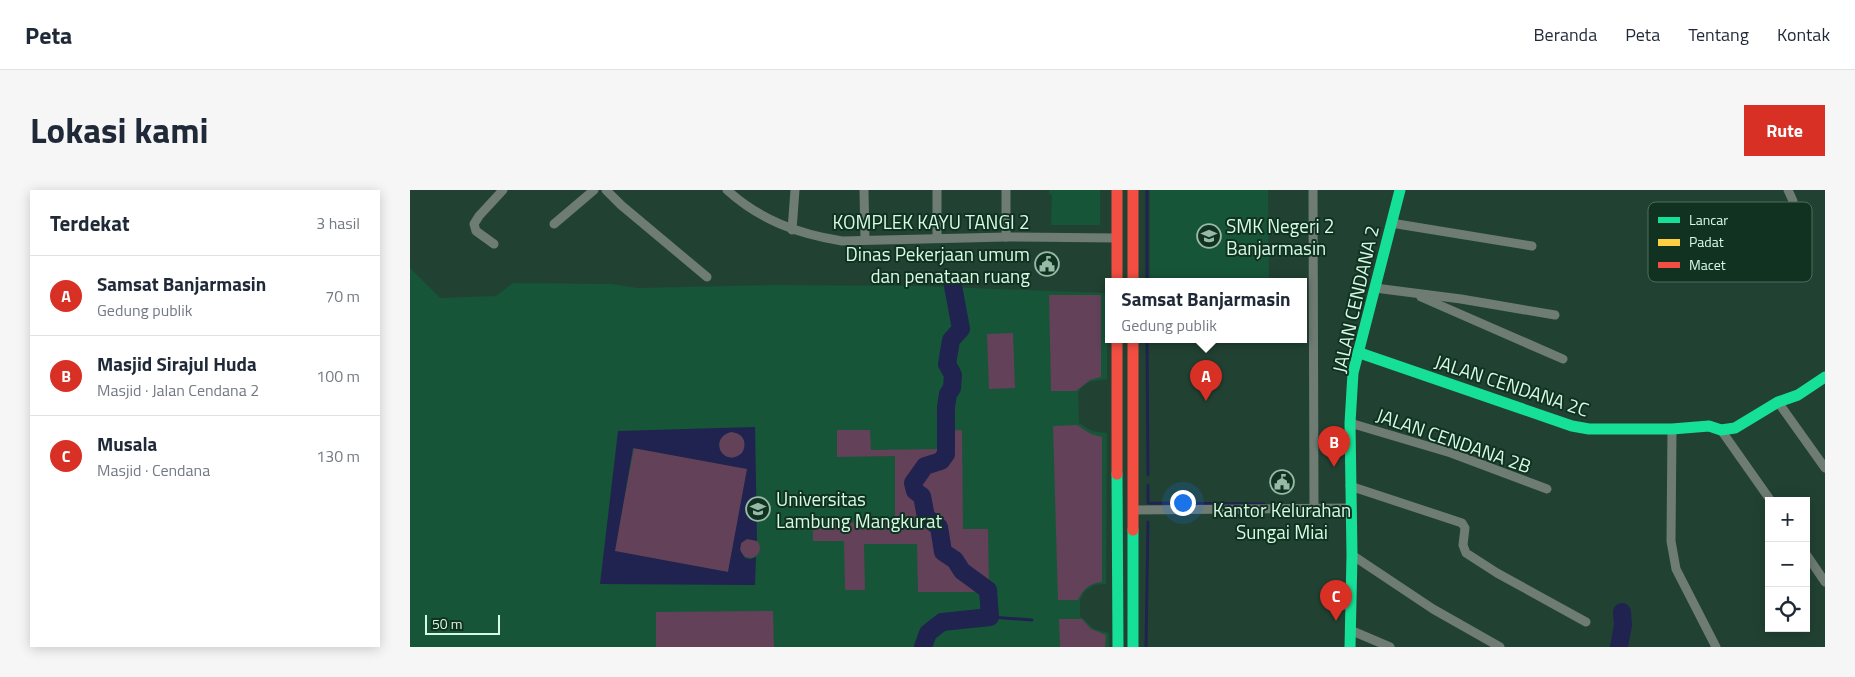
<!DOCTYPE html>
<html lang="id">
<head>
<meta charset="utf-8">
<style>
	:root { --surface:#fff; --page:#f6f6f7; --text:#1f2937; --muted:#747a83; --line:#e0e1e3; --accent:#d93025 }
	body { margin:0; font-family:"Titillium Web",sans-serif; background:var(--page); color:var(--text) }
	.controls { position:absolute; right:15px; bottom:15px; display:grid; overflow:hidden; border-radius:0px; box-shadow:0 2px 12px #0003 }
	.controls button { width:45px; height:45px; display:grid; place-items:center; padding:0; border:0; border-bottom:1px solid var(--line); background:var(--surface); color:var(--text); font:25px sans-serif }
	.scale { position:absolute; left:15px; bottom:12px; width:75px; box-sizing:border-box; padding-left:5px; border:2px solid #d6fbe5; border-top:0; font-size:14px; line-height:18px; white-space:nowrap; color:#d6fbe5; -webkit-text-stroke:4px #113121; paint-order:stroke }
	.you { position:absolute; left:772px; top:312px; width:18px; height:18px; margin:-12px; border:4px solid #fff; border-radius:50%; background:#1a73e8; box-shadow:0 0 0 8px #1a73e833 }
	.badge { display:grid; place-items:center; width:32px; height:32px; border-radius:50%; background:var(--accent); color:#fff; font-size:16px; font-weight:700 }
	.pin { position:absolute; translate:-50% -41px; filter:drop-shadow(0 1px 2px #0008) }
	.pin::after { content:''; position:absolute; top:26px; width:18px; height:15px; background:inherit; clip-path:polygon(0 0,100% 0,50% 100%) }
	.popup { position:absolute; left:695px; top:88px; width:202px; height:65px; box-sizing:border-box; display:grid; place-content:center; border-radius:0px; background:var(--surface); filter:drop-shadow(0 1px 4px #0005); font-size:16px; white-space:nowrap; color:var(--muted) }
	.popup b { font-size:19px; color:var(--text) }
	.popup::after { content:''; position:absolute; left:50%; top:100%; margin-left:-10px; border:10px solid transparent; border-top-color:var(--surface) }
	.list { margin:0; padding:0; list-style:none }
	h2 { display:flex; justify-content:space-between; align-items:center; height:65px; margin:0; padding:0 20px; font-size:21px }
	h2 small { font-size:16px; font-weight:400; color:var(--muted) }
	.list li { display:grid; grid-template-columns:32px 1fr auto; gap:15px; align-items:center; box-sizing:border-box; height:80px; padding:0 20px; border-top:1px solid var(--line) }
	.list b { display:block; font-size:19px; white-space:nowrap }
	.list p { margin:0; font-size:16px; white-space:nowrap; color:var(--muted) }
	.list em { font-size:16px; font-style:normal; color:var(--muted) }
	.icon { flex:none; width:28px; height:28px; fill:none; stroke:currentColor; stroke-width:2; stroke-linecap:round; stroke-linejoin:round }
	.map { position:relative; flex:none; width:1415px; height:457px; overflow:hidden; border-radius:0px }
	header { display:flex; align-items:center; gap:30px; box-sizing:border-box; height:70px; padding:0 25px; background:var(--surface); border-bottom:1px solid var(--line) }
	header strong { font-size:24px }
	nav { display:flex; gap:28px; margin-inline-start:auto; font-size:18px }
	.intro { display:flex; align-items:center; justify-content:space-between; box-sizing:border-box; height:120px; padding:0 30px }
	h1 { margin:0; font-size:35px }
	.button { padding:12px 22px; border-radius:0px; background:var(--accent); color:#fff; font-size:18px; font-weight:700 }
	main { display:flex; gap:30px; padding:0 30px }
	aside { flex:1; background:var(--surface); border-radius:0px; box-shadow:0 2px 12px #0003 }
	.map>svg:first-child { display:block }
	.built { fill:#165538 }
	.green { fill:#634159 }
	.water { fill:#20224f; fill-rule:evenodd }
	.lines { fill:none; stroke-linecap:round; stroke-linejoin:round }
	.stream { stroke:#20224f; stroke-width:3 }
	.river { stroke:#20224f; stroke-width:18 }
	.street { stroke:#6e7c74; stroke-width:9 }
	.fast { stroke:#16e098; stroke-width:11 }
	.jam { stroke:#f24e42; stroke-width:11 }
	.labels { text-anchor:middle; dominant-baseline:central; stroke-width:4; stroke-linejoin:round; paint-order:stroke }
	.street-label { font-size:19px; fill:#d6fbe5; stroke:#113121 }
	.poi-label { font-size:19px; fill:#d6fbe5; stroke:#113121; text-anchor:start }
	.key { fill:#113121; stroke:#4c6e5c; stroke-width:1 }
	.key-label { font-size:14px; fill:#d6fbe5 }
</style>
</head>
<body>
<header>
<strong>Peta</strong>
<nav><a>Beranda</a><a>Peta</a><a>Tentang</a><a>Kontak</a></nav>
</header>
<div class="intro"><h1>Lokasi kami</h1><a class="button">Rute</a></div>
<main>
<aside>
<h2>Terdekat<small>3 hasil</small></h2>
<ul class="list">
<li><span class="badge">A</span><div><b>Samsat Banjarmasin</b><p>Gedung publik</p></div><em>70 m</em></li>
<li><span class="badge">B</span><div><b>Masjid Sirajul Huda</b><p>Masjid · Jalan Cendana 2</p></div><em>100 m</em></li>
<li><span class="badge">C</span><div><b>Musala</b><p>Masjid · Cendana</p></div><em>130 m</em></li>
</ul>
</aside>
<div class="map">
<svg width="1415" height="457" viewBox="0 0 1415 457">
	<rect width="100%" height="100%" fill="#214233"/>
	<g class="built">
		<path d="M 639,0 L 690,0 L 690,35 L 641,35 L 642,5 L 639,4 Z"/>
		<path d="M 740,0 L 858,0 L 859,92 L 740,92 Z"/>
		<path d="M 0,78 L 30,108 L 86,106 L 103,93 L 201,94 L 227,98 L 366,95 L 506,96 L 697,103 L 697,189 L 679,192 L 671,198 L 668,203 L 669,233 L 682,241 L 697,243 L 696,394 L 684,395 L 674,402 L 670,410 L 670,426 L 684,439 L 699,443 L 699,457 L 0,457 Z"/>
	</g>
	<g class="green">
		<path d="M 639,105 L 691,105 L 691,187 L 680,190 L 666,201 L 641,201 Z"/>
		<path d="M 603,143 L 605,198 L 579,199 L 577,144 Z"/>
		<path d="M 667,235 L 681,244 L 692,247 L 692,392 C 680,393 673,399 668,410 L 648,410 L 643,236 Z"/>
		<path d="M 427,240 L 460,240 L 461,260 L 529,259 L 529,241 L 552,240 L 553,339 L 578,339 L 579,402 L 508,402 L 507,354 L 454,354 L 455,400 L 435,400 L 434,351 L 403,351 L 403,333 L 485,332 L 485,266 L 427,267 Z"/>
		<circle cx="322" cy="255" r="13"/>
		<path d="M 224,258 L 338,278 L 318,382 L 204,362 Z"/>
		<circle cx="340" cy="358" r="10"/>
		<path d="M 363,421 L 364,457 L 246,457 L 246,422 Z"/>
		<path d="M 649,429 L 672,429 L 681,439 L 696,445 L 695,457 L 650,457 Z"/>
	</g>
	<path class="water" d="M 345,237 L 347,351 L 337,349 L 331,353 L 330,360 L 335,368 L 341,369 L 346,367 L 345,395 L 190,394 L 208,241 ZM 321,242 C 333,243 338,252 332,263 C 314,279 297,249 321,242 ZM 223,258 L 337,279 L 318,382 L 205,361 Z"/>
	<g class="lines">
		<g class="stream">
			<path d="M 737,0 L 737,92"/>
			<path d="M 737,150 L 738,285"/>
			<path d="M 738,295 L 738,313 L 854,314"/>
			<path d="M 580,427 L 622,430"/>
			<path d="M 736,457 L 738,332"/>
		</g>
		<g class="river">
			<path d="M 513,457 L 518,443 L 532,432 L 580,427 L 578,400 L 552,381 L 545,370 L 533,362 L 529,337 L 516,327 L 512,306 L 505,301 L 503,293 L 515,276 L 531,271 L 536,264 L 536,217 L 538,204 L 542,198 L 543,185 L 537,174 L 541,150 L 551,139 L 543,96"/>
			<path d="M 1209,457 L 1213,435 L 1212,422"/>
		</g>
		<g class="street">
			<path d="M 196,0 L 211,15 L 297,87"/>
			<path d="M 317,0 C 350,30 388,44 432,51 L 596,47 L 707,48"/>
			<path d="M 454,0 L 455,50"/>
			<path d="M 527,0 L 527,48"/>
			<path d="M 596,0 L 596,47"/>
			<path d="M 903,0 L 904,318"/>
			<path d="M 1378,0 L 1383,11"/>
			<path d="M 981,33 L 1122,56"/>
			<path d="M 144,34 L 184,0"/>
			<path d="M 382,40 L 385,0"/>
			<path d="M 84,54 L 66,41 L 64,34 L 69,26 L 93,0"/>
			<path d="M 965,98 L 1051,109 L 1145,125"/>
			<path d="M 1011,107 L 1153,169"/>
			<path d="M 1368,212 L 1415,278"/>
			<path d="M 940,233 L 1041,263 L 1137,299"/>
			<path d="M 1262,239 L 1261,351 L 1266,379 L 1306,457"/>
			<path d="M 1311,240 L 1361,311"/>
			<path d="M 940,296 L 1052,333 L 1055,338 L 1053,355 L 1056,363 L 1087,383 L 1176,432"/>
			<path d="M 723,320 L 941,318"/>
			<path d="M 1396,364 L 1415,392"/>
			<path d="M 942,365 L 1023,419 L 1090,457"/>
			<path d="M 940,440 L 980,457"/>
		</g>
		<g class="fast">
			<path d="M 947,162 L 1162,236 L 1179,239 L 1262,239 L 1299,236 L 1311,240 L 1325,238 L 1368,212 L 1388,205 L 1415,187"/>
			<path d="M 707,284 L 708,457"/>
			<path d="M 723,340 L 723,457"/>
			<path d="M 940,457 L 942,365 L 940,233 L 943,183 L 990,0"/>
		</g>
		<g class="jam">
			<path d="M 707,0 L 707,92"/>
			<path d="M 723,0 L 723,92"/>
			<path d="M 707,150 L 707,284"/>
			<path d="M 723,150 L 723,340"/>
		</g>
	</g>
	<defs>
		<g id="school-ring" transform="scale(1.25)"><circle r="9.5" fill="#113121" stroke="#97baa7" stroke-width="1.5"/><path d="M0-5L7-2L0 1L-7-2ZM-4 1L0 2.5L4 1V4Q0 6-4 4Z" fill="#97baa7"/></g>
		<g id="civic-ring" transform="scale(1.25)"><circle r="9.5" fill="#113121" stroke="#97baa7" stroke-width="1.5"/><path d="M-.6-6.5H3V-4.5H.6V-3L4-1V1h2V6H-6V1h2V-1L-.6-3ZM-1.2 2.5V6h2.4V2.5Z" fill="#97baa7"/></g>
		<g id="university-ring" transform="scale(1.25)"><circle r="9.5" fill="#113121" stroke="#97baa7" stroke-width="1.5"/><path d="M0-5L7-2L0 1L-7-2ZM-4 1L0 2.5L4 1V4Q0 6-4 4Z" fill="#97baa7"/></g>
	</defs>
	<g fill-rule="evenodd">
		<use href="#school-ring" x="799" y="46"/>
		<use href="#civic-ring" x="637" y="74"/>
		<use href="#civic-ring" x="872" y="292"/>
		<use href="#university-ring" x="348" y="319"/>
	</g>
	<g class="labels">
		<g class="street-label">
			<text x="521" y="31">KOMPLEK KAYU TANGI 2</text>
			<text transform="translate(945 109) rotate(-77)">JALAN CENDANA 2</text>
			<text transform="translate(1102 195) rotate(18)">JALAN CENDANA 2C</text>
			<text transform="translate(1044 250) rotate(19)">JALAN CENDANA 2B</text>
		</g>
		<g class="poi-label">
			<text x="816" y="35">SMK Negeri 2<tspan x="816" dy="22">Banjarmasin</tspan></text>
			<text x="620" y="63" text-anchor="end">Dinas Pekerjaan umum<tspan x="620" dy="22">dan penataan ruang</tspan></text>
			<text x="366" y="308">Universitas<tspan x="366" dy="22">Lambung Mangkurat</tspan></text>
			<text x="872" y="319" text-anchor="middle">Kantor Kelurahan<tspan x="872" dy="22">Sungai Miai</tspan></text>
		</g>
	</g>
	<rect x="1238" y="12" width="164" height="80" rx="8" class="key"/>
	<rect x="1248" y="27" width="22" height="6" fill="#16e098"/>
	<rect x="1248" y="49" width="22" height="7" fill="#ffcf43"/>
	<rect x="1248" y="72" width="22" height="6" fill="#f24e42"/>
	<g class="key-label">
		<text x="1279" y="35">Lancar</text>
		<text x="1279" y="57">Padat</text>
		<text x="1279" y="80">Macet</text>
	</g>
</svg>
<div class="controls">
<button>+</button>
<button>−</button>
<button><svg class="icon" aria-label="locate" viewBox="0 0 24 24"><circle cx="12" cy="12" r="6"/><path d="M12 2v4M12 18v4M2 12h4M18 12h4"/></svg></button>
</div>
<div class="scale">50 m</div>
<div class="you"></div>
<div class="pin badge" style="left:796px;top:211px">A</div>
<div class="popup"><b>Samsat Banjarmasin</b>Gedung publik</div>
<div class="pin badge" style="left:924px;top:277px">B</div>
<div class="pin badge" style="left:926px;top:431px">C</div>
</div>
</main>
</body>
</html>
